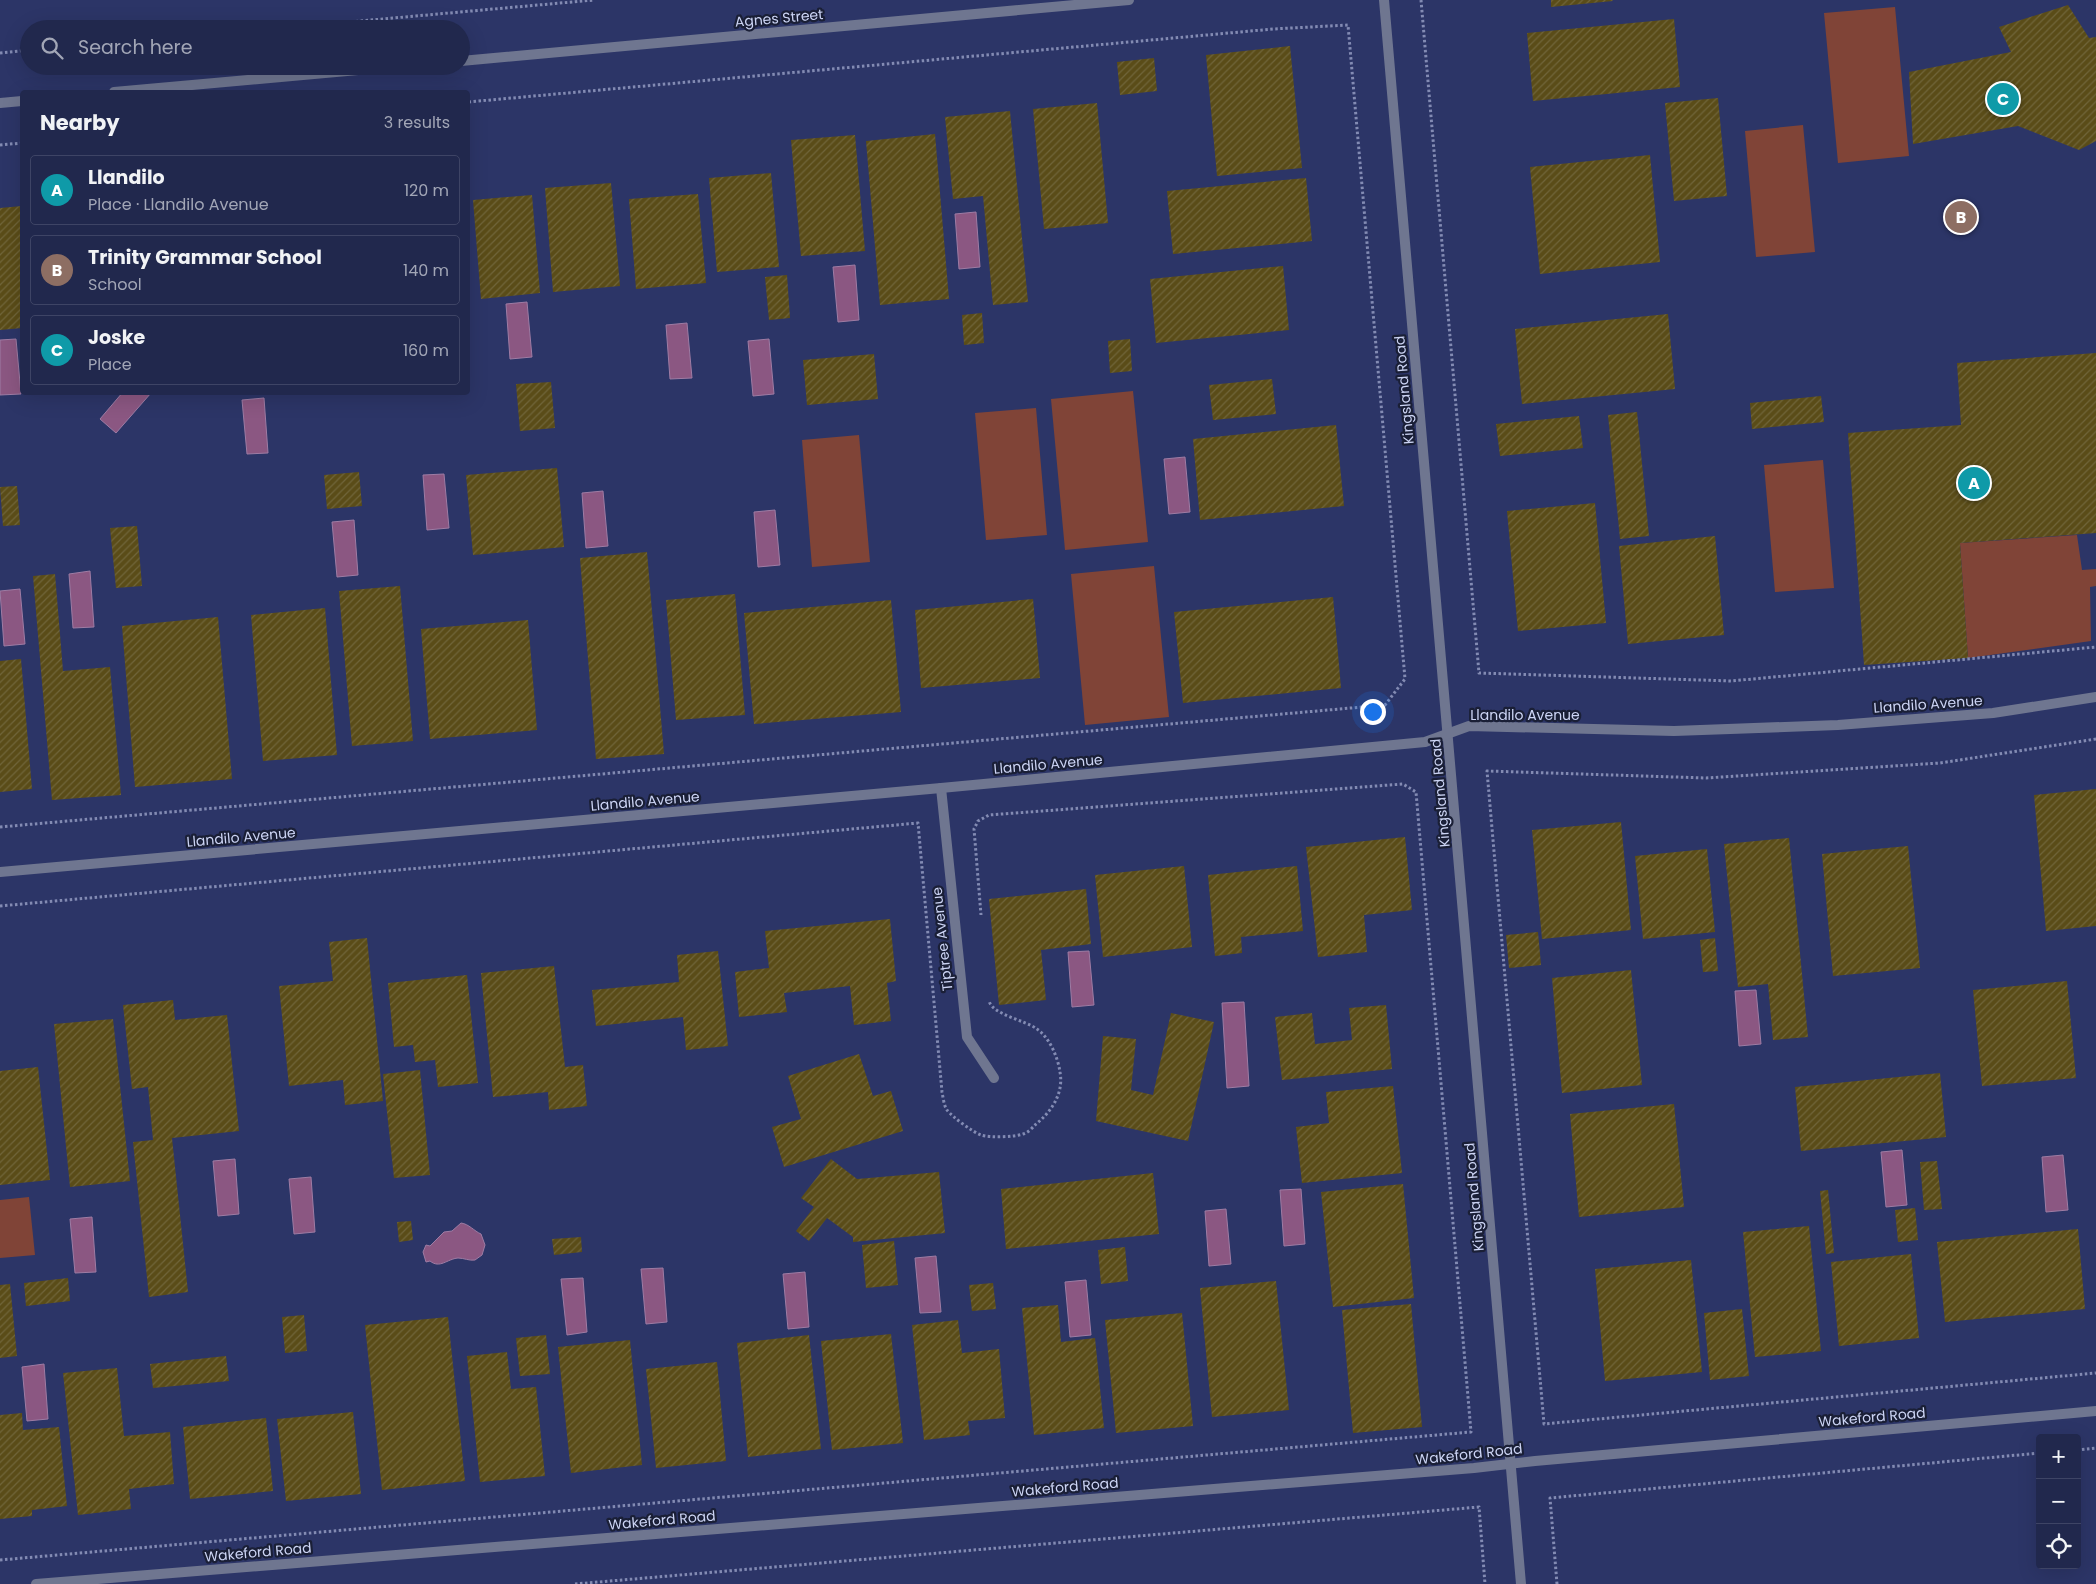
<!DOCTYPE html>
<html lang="en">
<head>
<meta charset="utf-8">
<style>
	:root { --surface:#21284d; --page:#293054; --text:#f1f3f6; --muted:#a2a6b6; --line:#3e4465; --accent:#8abfa5 }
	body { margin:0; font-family:Poppins,sans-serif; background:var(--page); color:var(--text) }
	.controls { position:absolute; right:15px; bottom:15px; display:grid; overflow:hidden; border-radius:5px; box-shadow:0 5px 20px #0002 }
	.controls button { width:45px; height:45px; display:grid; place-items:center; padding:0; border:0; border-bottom:1px solid var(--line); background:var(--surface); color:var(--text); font:25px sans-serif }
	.you { position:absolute; left:1372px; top:711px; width:18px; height:18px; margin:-12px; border:4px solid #fff; border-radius:50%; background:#1a73e8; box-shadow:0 0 0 8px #1a73e833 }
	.badge { display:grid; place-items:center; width:32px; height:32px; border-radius:50%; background:var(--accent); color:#fff; font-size:16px; font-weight:700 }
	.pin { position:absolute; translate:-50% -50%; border:2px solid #fff; box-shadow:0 1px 5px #0006 }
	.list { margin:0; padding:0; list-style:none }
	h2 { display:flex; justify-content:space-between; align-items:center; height:65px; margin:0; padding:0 20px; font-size:21px }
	h2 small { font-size:16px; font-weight:400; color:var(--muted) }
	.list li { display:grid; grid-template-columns:32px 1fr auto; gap:15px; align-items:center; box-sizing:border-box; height:70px; margin:0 10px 10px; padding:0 10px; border:1px solid var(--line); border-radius:5px }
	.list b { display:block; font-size:19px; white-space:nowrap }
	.list p { margin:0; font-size:16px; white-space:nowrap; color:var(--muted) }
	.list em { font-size:16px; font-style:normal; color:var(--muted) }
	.icon { flex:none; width:28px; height:28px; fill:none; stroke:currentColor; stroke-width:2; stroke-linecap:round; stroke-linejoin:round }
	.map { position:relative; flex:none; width:2096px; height:1584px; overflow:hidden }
	.search { position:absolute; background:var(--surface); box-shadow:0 5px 20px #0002; left:20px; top:20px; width:450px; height:55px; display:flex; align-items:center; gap:12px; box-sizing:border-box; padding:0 18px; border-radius:28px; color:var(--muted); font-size:19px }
	.panel { position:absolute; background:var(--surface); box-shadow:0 5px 20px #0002; left:20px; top:90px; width:450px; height:305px; border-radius:5px }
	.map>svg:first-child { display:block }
	.grass { fill:#804437 }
	.water { fill:#8b5782; stroke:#9e7ca4 }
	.building { fill:url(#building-hatch) }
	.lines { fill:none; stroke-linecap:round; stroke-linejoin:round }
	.path { stroke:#838bb3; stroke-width:3; stroke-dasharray:2.5 2.5; stroke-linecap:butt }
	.street { stroke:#6f7690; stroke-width:10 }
	.labels { text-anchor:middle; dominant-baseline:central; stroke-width:4.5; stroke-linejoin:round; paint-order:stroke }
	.street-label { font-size:14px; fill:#ccd4f4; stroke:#1a1f36 }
</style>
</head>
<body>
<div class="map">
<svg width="2096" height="1584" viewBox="0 0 2096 1584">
	<defs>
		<pattern id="building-hatch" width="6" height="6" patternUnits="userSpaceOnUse" patternTransform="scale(1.25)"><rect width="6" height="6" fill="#5a4c18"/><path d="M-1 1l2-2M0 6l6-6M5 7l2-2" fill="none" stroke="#70653a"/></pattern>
	</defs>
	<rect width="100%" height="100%" fill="#2c3567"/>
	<g class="grass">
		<path d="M 1895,7 L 1909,156 L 1838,163 L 1824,13 Z"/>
		<path d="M 1803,125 L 1815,252 L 1756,257 L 1745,131 Z"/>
		<path d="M 1133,391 L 1148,542 L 1065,550 L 1051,399 Z"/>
		<path d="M 1036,408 L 1047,535 L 986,540 L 975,413 Z"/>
		<path d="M 859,435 L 870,562 L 812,567 L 802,440 Z"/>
		<path d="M 1823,460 L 1834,588 L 1775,592 L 1764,465 Z"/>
		<path d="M 2077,535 L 2082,570 L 2096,569 L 2096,586 L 2090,587 L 2091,641 L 1968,658 L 1960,543 Z"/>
		<path d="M 1154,566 L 1169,717 L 1085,725 L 1071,574 Z"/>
		<path d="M 29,1197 L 35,1255 L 0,1258 L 0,1200 Z"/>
	</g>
	<g class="water">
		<path d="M 976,212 L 980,267 L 959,269 L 955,214 Z"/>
		<path d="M 855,265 L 859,320 L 838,322 L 833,267 Z"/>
		<path d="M 527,302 L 532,357 L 510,359 L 506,304 Z"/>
		<path d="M 687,323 L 692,378 L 670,379 L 666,325 Z"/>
		<path d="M 16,339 L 21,394 L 0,395 L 0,340 Z"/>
		<path d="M 769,339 L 774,394 L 753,396 L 748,341 Z"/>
		<path d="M 123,392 L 151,393 L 116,433 L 100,419 Z"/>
		<path d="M 264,398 L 268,453 L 247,454 L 242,400 Z"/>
		<path d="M 1185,457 L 1190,512 L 1169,514 L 1164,459 Z"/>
		<path d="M 444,474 L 449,528 L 427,530 L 423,475 Z"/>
		<path d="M 603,491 L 608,546 L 586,548 L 582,493 Z"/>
		<path d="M 775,510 L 780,565 L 758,567 L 754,512 Z"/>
		<path d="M 354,520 L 358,575 L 337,577 L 332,522 Z"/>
		<path d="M 90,571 L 94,627 L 73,628 L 69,574 Z"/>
		<path d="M 20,589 L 25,644 L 4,646 L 0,591 Z"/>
		<path d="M 1089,951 L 1094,1005 L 1072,1007 L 1068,952 Z"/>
		<path d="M 1756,990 L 1761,1044 L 1739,1046 L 1735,991 Z"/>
		<path d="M 1244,1002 L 1249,1086 L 1227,1088 L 1222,1003 Z"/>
		<path d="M 1902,1150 L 1907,1205 L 1886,1207 L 1881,1152 Z"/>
		<path d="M 2063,1155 L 2068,1210 L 2046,1212 L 2042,1157 Z"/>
		<path d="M 235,1159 L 239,1214 L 218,1216 L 213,1161 Z"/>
		<path d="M 311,1177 L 315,1232 L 294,1234 L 289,1179 Z"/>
		<path d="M 1301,1189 L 1305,1244 L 1284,1246 L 1280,1190 Z"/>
		<path d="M 1226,1209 L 1231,1264 L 1209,1266 L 1205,1211 Z"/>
		<path d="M 92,1217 L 96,1272 L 75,1273 L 70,1219 Z"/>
		<path d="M 461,1223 C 469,1224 474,1231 481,1234 L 485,1245 L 482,1255 L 475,1260 C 469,1261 464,1258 458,1258 C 447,1259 440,1269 430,1261 L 426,1262 L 423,1252 L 426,1245 L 430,1246 L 444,1232 L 452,1231 Z"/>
		<path d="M 936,1256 L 941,1312 L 920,1313 L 915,1258 Z"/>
		<path d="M 663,1268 L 667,1322 L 646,1324 L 641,1269 Z"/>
		<path d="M 805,1272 L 809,1327 L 788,1329 L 783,1274 Z"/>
		<path d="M 583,1278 L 587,1332 L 567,1335 L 561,1279 Z"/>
		<path d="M 1086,1280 L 1091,1335 L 1070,1337 L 1065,1282 Z"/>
		<path d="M 44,1364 L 48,1419 L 27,1421 L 22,1367 Z"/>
	</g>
	<g class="building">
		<path d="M 1551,0 L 1612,0 L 1613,1 L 1551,7 Z"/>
		<path d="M 2068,5 L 2089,38 L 2096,37 L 2096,141 L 2079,150 L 2018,126 L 1913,144 L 1909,72 L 2011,52 L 1999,27 Z"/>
		<path d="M 1674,19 L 1680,87 L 1533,101 L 1527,33 Z"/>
		<path d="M 1290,46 L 1302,168 L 1217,176 L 1206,55 Z"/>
		<path d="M 1154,58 L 1157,91 L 1120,95 L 1117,62 Z"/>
		<path d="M 1718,98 L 1727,196 L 1674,201 L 1665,103 Z"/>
		<path d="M 1097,103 L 1108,223 L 1044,229 L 1033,109 Z"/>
		<path d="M 1010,111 L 1028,302 L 993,305 L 983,196 L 953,199 L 945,117 Z"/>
		<path d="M 935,134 L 949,299 L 880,305 L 866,141 Z"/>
		<path d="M 855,135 L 865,251 L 801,256 L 791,140 Z"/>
		<path d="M 1650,155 L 1660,262 L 1540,274 L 1530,167 Z"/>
		<path d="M 771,173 L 779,267 L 717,272 L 709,178 Z"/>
		<path d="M 1306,178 L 1312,241 L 1173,254 L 1167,191 Z"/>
		<path d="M 611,183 L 620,286 L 553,292 L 545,188 Z"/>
		<path d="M 698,194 L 706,283 L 636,289 L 629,199 Z"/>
		<path d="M 532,195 L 540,293 L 481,299 L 473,200 Z"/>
		<path d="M 22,206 L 22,328 L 0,330 L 0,208 Z"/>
		<path d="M 1283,266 L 1289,330 L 1156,343 L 1150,279 Z"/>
		<path d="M 787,275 L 790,318 L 769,320 L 765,277 Z"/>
		<path d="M 982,313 L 984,343 L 964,345 L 962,315 Z"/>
		<path d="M 1668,314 L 1675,389 L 1522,404 L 1515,329 Z"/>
		<path d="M 1130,339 L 1132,371 L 1110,373 L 1108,341 Z"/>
		<path d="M 2096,353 L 2096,533 L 1960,543 L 1968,658 L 1864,665 L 1848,433 L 1961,425 L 1957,363 Z"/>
		<path d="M 874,354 L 878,399 L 807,405 L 803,360 Z"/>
		<path d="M 1272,379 L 1276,414 L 1213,420 L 1209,385 Z"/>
		<path d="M 551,382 L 555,428 L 520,431 L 516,384 Z"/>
		<path d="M 1821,396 L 1824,422 L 1752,429 L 1750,403 Z"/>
		<path d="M 1637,412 L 1649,536 L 1620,539 L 1608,415 Z"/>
		<path d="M 1579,416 L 1583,448 L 1500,456 L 1496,424 Z"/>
		<path d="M 1336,425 L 1344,506 L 1200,520 L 1193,439 Z"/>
		<path d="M 557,468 L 564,547 L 473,555 L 466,475 Z"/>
		<path d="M 359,472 L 362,506 L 327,509 L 324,475 Z"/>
		<path d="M 17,486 L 20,525 L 3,526 L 0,487 Z"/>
		<path d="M 1595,503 L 1606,623 L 1518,631 L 1507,511 Z"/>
		<path d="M 137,526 L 142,586 L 116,588 L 110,528 Z"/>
		<path d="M 1715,536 L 1724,635 L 1628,644 L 1619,546 Z"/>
		<path d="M 647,552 L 664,754 L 596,759 L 580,558 Z"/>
		<path d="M 55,574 L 63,671 L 110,667 L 121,795 L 52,800 L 33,576 Z"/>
		<path d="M 400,586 L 413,741 L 352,746 L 339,591 Z"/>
		<path d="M 735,594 L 745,715 L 676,720 L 666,600 Z"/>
		<path d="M 1333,597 L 1341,688 L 1183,703 L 1174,612 Z"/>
		<path d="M 1033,599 L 1040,678 L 921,688 L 915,610 Z"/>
		<path d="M 891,600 L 901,712 L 754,724 L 744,613 Z"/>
		<path d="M 325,608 L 337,755 L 263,761 L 251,615 Z"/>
		<path d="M 218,617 L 232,779 L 135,787 L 122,626 Z"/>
		<path d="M 528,620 L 537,730 L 430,739 L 421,629 Z"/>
		<path d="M 21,659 L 32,789 L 0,792 L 0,661 Z"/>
		<path d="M 2096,789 L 2096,926 L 2046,931 L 2034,795 Z"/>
		<path d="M 1621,822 L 1631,930 L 1542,939 L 1532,830 Z"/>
		<path d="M 1405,837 L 1412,910 L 1364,915 L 1367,952 L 1318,957 L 1306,847 Z"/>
		<path d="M 1789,838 L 1808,1037 L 1773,1040 L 1768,984 L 1738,987 L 1724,844 Z"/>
		<path d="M 1908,846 L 1920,968 L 1833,976 L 1822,854 Z"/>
		<path d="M 1707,849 L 1715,932 L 1643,939 L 1635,856 Z"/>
		<path d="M 1184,866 L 1192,947 L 1103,957 L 1095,875 Z"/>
		<path d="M 1297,866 L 1303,931 L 1241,937 L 1242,953 L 1215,956 L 1208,875 Z"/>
		<path d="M 1086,889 L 1091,944 L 1041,950 L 1046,1000 L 999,1005 L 989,899 Z"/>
		<path d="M 890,919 L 896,981 L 887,983 L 891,1021 L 854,1025 L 850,986 L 784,993 L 787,1012 L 739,1017 L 735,972 L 769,968 L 765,931 Z"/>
		<path d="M 1538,932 L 1541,965 L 1509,968 L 1506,935 Z"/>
		<path d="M 367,938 L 383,1101 L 345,1105 L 343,1080 L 289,1086 L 279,986 L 333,981 L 329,942 Z"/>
		<path d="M 1715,938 L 1718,971 L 1703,972 L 1700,940 Z"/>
		<path d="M 718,951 L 728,1046 L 686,1050 L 683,1017 L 596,1026 L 592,990 L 679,982 L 677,955 Z"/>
		<path d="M 554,966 L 565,1067 L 583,1065 L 587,1106 L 549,1110 L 548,1092 L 493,1097 L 481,973 Z"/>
		<path d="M 1631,970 L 1642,1085 L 1562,1093 L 1552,978 Z"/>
		<path d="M 467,975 L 478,1083 L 438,1087 L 435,1060 L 415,1062 L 413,1045 L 394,1047 L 388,983 Z"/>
		<path d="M 2067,981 L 2076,1078 L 1982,1086 L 1973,990 Z"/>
		<path d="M 173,1000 L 175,1020 L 227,1015 L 239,1131 L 172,1138 L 188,1292 L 149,1297 L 133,1142 L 153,1140 L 148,1087 L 132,1089 L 123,1005 Z"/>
		<path d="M 1386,1005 L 1392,1069 L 1282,1080 L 1275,1017 L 1312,1013 L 1315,1044 L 1352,1040 L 1349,1008 Z"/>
		<path d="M 1171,1013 L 1214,1022 L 1188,1141 L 1096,1121 L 1103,1036 L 1136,1039 L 1131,1090 L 1153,1095 Z"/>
		<path d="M 113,1019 L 130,1181 L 70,1187 L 54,1024 Z"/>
		<path d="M 859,1054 L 873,1096 L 891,1091 L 903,1131 L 784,1167 L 772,1127 L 801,1119 L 788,1076 Z"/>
		<path d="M 38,1067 L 50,1180 L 0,1185 L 0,1071 Z"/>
		<path d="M 420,1070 L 430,1175 L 394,1178 L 383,1074 Z"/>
		<path d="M 1940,1073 L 1946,1137 L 1801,1151 L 1795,1087 Z"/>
		<path d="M 1393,1086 L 1402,1173 L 1302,1183 L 1296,1127 L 1329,1123 L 1326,1092 Z"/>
		<path d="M 1674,1104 L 1684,1207 L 1579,1217 L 1570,1114 Z"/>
		<path d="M 831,1159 L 857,1179 L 939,1172 L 945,1233 L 853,1242 L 853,1237 L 827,1218 L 809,1241 L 796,1231 L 814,1207 L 801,1198 Z"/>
		<path d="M 1937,1161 L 1942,1209 L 1924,1210 L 1920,1162 Z"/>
		<path d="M 1153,1173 L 1159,1234 L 1006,1249 L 1001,1189 Z"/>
		<path d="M 1403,1184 L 1414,1298 L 1333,1307 L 1321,1192 Z"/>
		<path d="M 1828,1190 L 1834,1253 L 1826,1254 L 1820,1191 Z"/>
		<path d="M 1915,1208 L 1918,1240 L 1898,1242 L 1895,1210 Z"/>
		<path d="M 411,1221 L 413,1240 L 399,1242 L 397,1222 Z"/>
		<path d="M 1809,1226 L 1821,1351 L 1755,1357 L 1743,1232 Z"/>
		<path d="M 2078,1229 L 2085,1309 L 1945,1322 L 1937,1242 Z"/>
		<path d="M 581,1237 L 582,1252 L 554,1255 L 552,1239 Z"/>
		<path d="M 894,1241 L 898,1285 L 866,1288 L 862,1245 Z"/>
		<path d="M 1125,1247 L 1128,1281 L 1101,1284 L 1098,1250 Z"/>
		<path d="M 1911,1254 L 1919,1338 L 1839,1346 L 1831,1262 Z"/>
		<path d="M 1691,1260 L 1702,1372 L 1605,1381 L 1595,1269 Z"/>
		<path d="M 68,1278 L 70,1301 L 26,1306 L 24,1283 Z"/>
		<path d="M 1276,1281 L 1289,1410 L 1212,1417 L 1200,1288 Z"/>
		<path d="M 993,1283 L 996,1309 L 972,1311 L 969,1285 Z"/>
		<path d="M 10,1284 L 17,1356 L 0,1358 L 0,1285 Z"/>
		<path d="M 1411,1304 L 1422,1427 L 1353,1433 L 1342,1310 Z"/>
		<path d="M 1058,1305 L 1061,1342 L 1095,1338 L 1104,1428 L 1034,1435 L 1022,1308 Z"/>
		<path d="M 1742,1309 L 1749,1376 L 1710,1380 L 1704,1313 Z"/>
		<path d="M 1182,1313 L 1193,1426 L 1116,1433 L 1105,1320 Z"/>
		<path d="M 304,1315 L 307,1351 L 285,1353 L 282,1317 Z"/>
		<path d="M 448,1317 L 465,1481 L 382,1490 L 365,1325 Z"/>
		<path d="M 958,1320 L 962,1353 L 999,1349 L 1005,1418 L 968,1421 L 970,1435 L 924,1440 L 912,1325 Z"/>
		<path d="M 891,1334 L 903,1443 L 832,1450 L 821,1341 Z"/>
		<path d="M 546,1335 L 550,1374 L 520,1376 L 516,1338 Z"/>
		<path d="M 809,1335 L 821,1449 L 748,1457 L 737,1343 Z"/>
		<path d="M 630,1340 L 642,1465 L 571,1473 L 558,1347 Z"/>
		<path d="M 507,1352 L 511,1389 L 536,1387 L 545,1476 L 480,1482 L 467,1356 Z"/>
		<path d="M 226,1356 L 229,1381 L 153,1388 L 150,1364 Z"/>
		<path d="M 717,1362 L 726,1461 L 656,1468 L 646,1369 Z"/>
		<path d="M 117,1368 L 124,1436 L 170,1432 L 174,1484 L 129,1489 L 131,1509 L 78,1515 L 63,1373 Z"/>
		<path d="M 353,1412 L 361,1494 L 286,1501 L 277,1419 Z"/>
		<path d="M 22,1413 L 23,1430 L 59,1427 L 67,1506 L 32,1510 L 32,1516 L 0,1519 L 0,1415 Z"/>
		<path d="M 266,1418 L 273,1491 L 190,1499 L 183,1427 Z"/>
	</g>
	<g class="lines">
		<g class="path">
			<path d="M 1421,0 L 1479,673 L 1731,681 L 2096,647"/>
			<path d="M 271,29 L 594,0"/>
			<path d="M 0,53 L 29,50"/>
			<path d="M 0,145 L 22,143"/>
			<path d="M 2096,739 L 1940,763 L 1706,778 L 1487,771 L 1544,1424 L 2096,1373"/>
			<path d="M 0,827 L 1385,705 L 1405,679 L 1348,25 L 1273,29 L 468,102"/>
			<path d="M 0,906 L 918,823 L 942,1092 C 943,1097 944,1106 947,1110 C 952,1117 973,1132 981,1135 C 990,1138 1014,1137 1023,1134 C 1028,1133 1032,1128 1035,1125 C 1051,1112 1064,1094 1060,1072 C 1058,1058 1050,1038 1037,1029 C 1025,1020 993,1015 989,1001"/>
			<path d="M 2077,1450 L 2096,1448"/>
			<path d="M 0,1560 L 1471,1432 L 1416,792 L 1403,784 L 989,815 L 978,821 L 974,829 L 981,915"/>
			<path d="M 575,1584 L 1479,1507 L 1485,1584"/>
			<path d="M 1557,1584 L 1550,1498 L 2040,1453"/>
		</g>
		<g class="street">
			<path d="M 1384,0 L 1521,1584"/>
			<path d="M 461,61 L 1129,0"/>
			<path d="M 114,92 L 402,66"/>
			<path d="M 0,103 L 22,101"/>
			<path d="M 941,788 L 967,1037 L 994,1078"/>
			<path d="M 0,872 L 941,788 L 1425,742 L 1469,726 L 1674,731 L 1838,725 L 1993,713 L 2096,697"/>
			<path d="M 36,1584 L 1474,1468 L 1535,1461 L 2096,1411"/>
		</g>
	</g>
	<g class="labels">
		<g class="street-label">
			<text transform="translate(779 18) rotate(-5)">Agnes Street</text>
			<text transform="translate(1404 390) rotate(-95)">Kingsland Road</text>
			<text transform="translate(1928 704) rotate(-4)">Llandilo Avenue</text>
			<text x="1525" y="715">Llandilo Avenue</text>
			<text transform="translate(1048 764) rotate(-5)">Llandilo Avenue</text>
			<text transform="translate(1440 793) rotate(-95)">Kingsland Road</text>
			<text transform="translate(645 801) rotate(-5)">Llandilo Avenue</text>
			<text transform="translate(241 837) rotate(-5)">Llandilo Avenue</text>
			<text transform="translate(942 939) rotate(-96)">Tiptree Avenue</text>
			<text transform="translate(1474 1197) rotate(-95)">Kingsland Road</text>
			<text transform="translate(1872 1417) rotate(-5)">Wakeford Road</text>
			<text transform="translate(1469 1454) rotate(-6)">Wakeford Road</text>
			<text transform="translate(1065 1487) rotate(-5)">Wakeford Road</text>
			<text transform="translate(662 1520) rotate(-5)">Wakeford Road</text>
			<text transform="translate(258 1552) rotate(-5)">Wakeford Road</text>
		</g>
	</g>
</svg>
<div class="controls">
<button>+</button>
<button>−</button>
<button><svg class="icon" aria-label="locate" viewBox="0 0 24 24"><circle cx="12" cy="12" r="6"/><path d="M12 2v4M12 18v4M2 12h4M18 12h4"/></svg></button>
</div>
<div class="you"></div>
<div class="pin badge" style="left:1974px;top:483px;background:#0f9aa8">A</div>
<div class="pin badge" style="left:1961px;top:217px;background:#8d6e63">B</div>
<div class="pin badge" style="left:2003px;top:99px;background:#0f9aa8">C</div>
<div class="search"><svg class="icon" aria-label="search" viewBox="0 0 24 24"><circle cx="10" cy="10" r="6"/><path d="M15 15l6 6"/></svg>Search here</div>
<section class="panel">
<h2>Nearby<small>3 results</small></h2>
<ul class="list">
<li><span class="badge" style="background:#0f9aa8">A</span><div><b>Llandilo</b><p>Place · Llandilo Avenue</p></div><em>120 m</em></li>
<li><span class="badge" style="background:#8d6e63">B</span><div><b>Trinity Grammar School</b><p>School</p></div><em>140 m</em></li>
<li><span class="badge" style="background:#0f9aa8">C</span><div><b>Joske</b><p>Place</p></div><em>160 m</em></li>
</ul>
</section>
</div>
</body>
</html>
